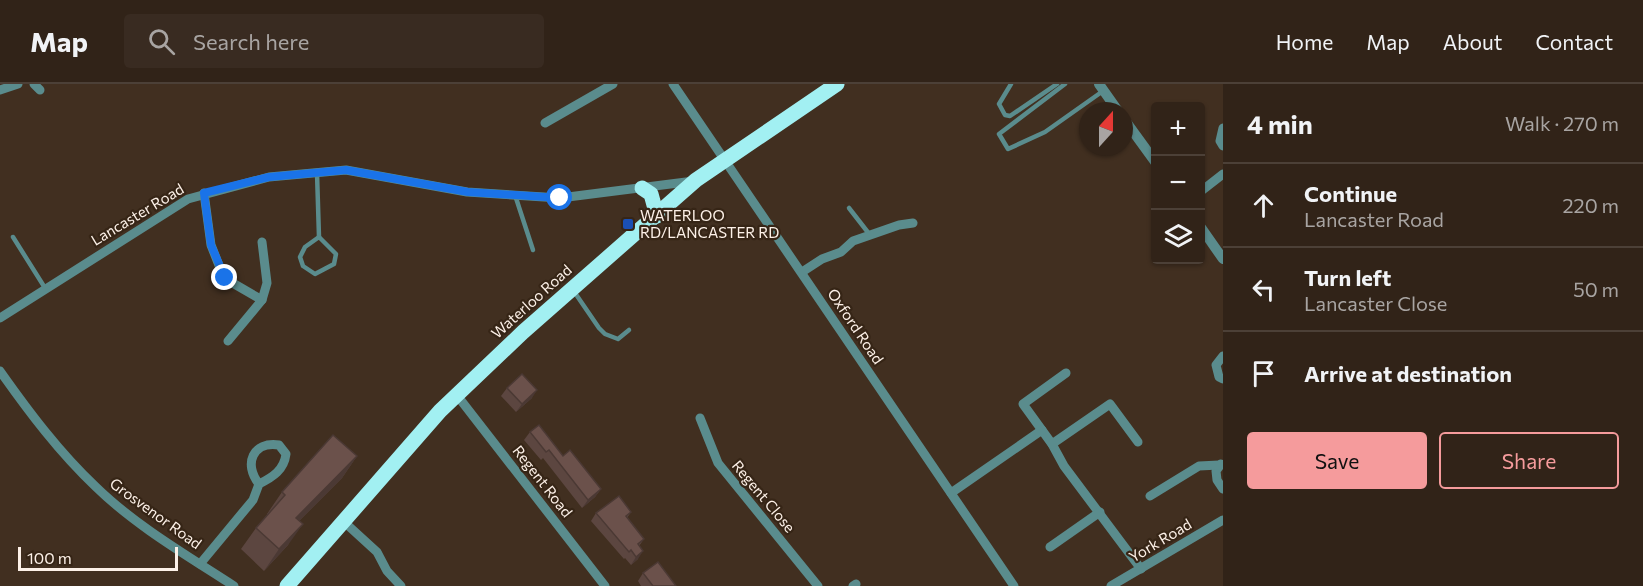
<!DOCTYPE html>
<html lang="en">
<head>
<meta charset="utf-8">
<style>
	:root { --surface:#312318; --page:#392b21; --text:#f1f3f6; --muted:#a8a4a2; --line:#4c4037; --accent:#f59b9c }
	body { margin:0; font-family:Commissioner,sans-serif; background:var(--page); color:var(--text) }
	.controls { position:absolute; right:18px; top:18px; display:grid; overflow:hidden; border-radius:6px; box-shadow:0 2px 4px #0004 }
	.controls button { width:54px; height:54px; display:grid; place-items:center; padding:0; border:0; border-bottom:2px solid var(--line); background:var(--surface); color:var(--text); font:30px sans-serif }
	.compass { position:absolute; left:1079px; top:18px; width:54px; height:54px; border-radius:50%; background:var(--surface); box-shadow:0 2px 4px #0004; rotate:21deg }
	.scale { position:absolute; left:18px; bottom:15px; width:160px; box-sizing:border-box; padding-left:6px; border:3px solid #fdf1e8; border-top:0; font-size:16px; line-height:21px; white-space:nowrap; color:#fdf1e8; -webkit-text-stroke:4px #362516; paint-order:stroke }
	.stop { position:absolute; width:18px; height:18px; margin:-14px; border:4px solid #1a73e8; border-radius:50%; background:#fff }
	.stop.end { background:#1a73e8; border-color:#fff; box-shadow:0 2px 6px #0008 }
	.list { margin:0; padding:0; list-style:none }
	h2 { display:flex; justify-content:space-between; align-items:center; height:78px; margin:0; padding:0 24px; font-size:26px }
	h2 small { font-size:20px; font-weight:400; color:var(--muted) }
	.list li { display:grid; grid-template-columns:39px 1fr auto; gap:18px; align-items:center; box-sizing:border-box; height:84px; padding:0 24px; border-top:2px solid var(--line) }
	.list b { display:block; font-size:22px; white-space:nowrap }
	.list p { margin:0; font-size:20px; white-space:nowrap; color:var(--muted) }
	.list em { font-size:20px; font-style:normal; color:var(--muted) }
	.actions { display:flex; gap:12px; padding:18px 24px }
	.actions a { flex:1; padding:14px 0; border:2px solid var(--accent); border-radius:6px; text-align:center; font-size:21px; color:var(--accent) }
	.actions .main { background:var(--accent); color:#111 }
	.icon { flex:none; width:33px; height:33px; fill:none; stroke:currentColor; stroke-width:2; stroke-linecap:round; stroke-linejoin:round }
	.map { position:relative; flex:none; width:1223px; height:502px; overflow:hidden }
	header { display:flex; align-items:center; gap:36px; box-sizing:border-box; height:84px; padding:0 30px; background:var(--surface); border-bottom:2px solid var(--line) }
	header strong { font-size:28px }
	nav { display:flex; gap:33px; margin-inline-start:auto; font-size:21px }
	.search { width:420px; height:54px; background:var(--page); display:flex; align-items:center; gap:15px; box-sizing:border-box; padding:0 21px; border-radius:6px; color:var(--muted); font-size:22px }
	main { display:flex }
	aside { flex:1; background:var(--surface) }
	.map>svg:first-child { display:block }
	.lines { fill:none; stroke-linecap:round; stroke-linejoin:round }
	.service { stroke:#5a8c8d; stroke-width:4.5 }
	.minor { stroke:#5a8c8d; stroke-width:9 }
	.tertiary { stroke:#5a8c8d; stroke-width:10 }
	.trunk { stroke:#a2f0f2; stroke-width:15 }
	.wall { fill:#5c4640 }
	.shaded-wall { fill:#4b3934 }
	.building { fill:#6b514b; stroke:#4b3934; stroke-width:1.5 }
	.route { stroke:#1a73e8; stroke-width:8 }
	.transit-dot { fill:#1a4fb4; stroke:#362516; stroke-width:2 }
	.labels { text-anchor:middle; dominant-baseline:central; stroke-width:4.5; stroke-linejoin:round; paint-order:stroke }
	.street-label { font-size:15px; fill:#fdf1e8; stroke:#362516 }
	.poi-label { font-size:15px; fill:#fdf1e8; stroke:#362516; text-anchor:start }
</style>
</head>
<body>
<header>
<strong>Map</strong>
<div class="search"><svg class="icon" aria-label="search" viewBox="0 0 24 24"><circle cx="10" cy="10" r="6"/><path d="M15 15l6 6"/></svg>Search here</div>
<nav><a>Home</a><a>Map</a><a>About</a><a>Contact</a></nav>
</header>
<main>
<div class="map">
<svg width="1223" height="502" viewBox="0 0 1223 502">
	<rect width="100%" height="100%" fill="#412f20"/>
	<g class="lines">
		<g class="service">
			<path d="M 1011,0 L 999,20 L 1005,31 L 1010,32 L 1057,0"/>
			<path d="M 1065,0 L 999,50 L 1008,65 L 1045,48 L 1103,7"/>
			<path d="M 317,89 L 319,153"/>
			<path d="M 515,111 L 533,166"/>
			<path d="M 849,124 L 870,151"/>
			<path d="M 13,153 L 45,204"/>
			<path d="M 319,153 L 336,170 L 334,180 L 315,190 L 303,182 L 300,173 L 305,163 Z"/>
			<path d="M 573,206 L 599,244 L 605,250 L 618,255 L 629,246"/>
		</g>
		<g class="minor">
			<path d="M 34,0 L 40,6"/>
			<path d="M 673,0 L 1014,502"/>
			<path d="M 0,6 L 18,0"/>
			<path d="M 545,39 L 613,0"/>
			<path d="M 1223,44 L 1220,57 L 1223,62"/>
			<path d="M 1200,108 L 1223,90"/>
			<path d="M 204,109 L 211,161 L 224,194 L 262,216"/>
			<path d="M 802,188 L 822,175 L 841,168 L 853,157 L 899,141 L 913,139"/>
			<path d="M 0,234 L 188,115 L 269,93 L 346,86 L 467,108 L 560,114 L 694,97"/>
			<path d="M 228,257 L 262,216 L 267,199 L 262,158"/>
			<path d="M 1223,272 L 1216,281 L 1219,293 L 1223,295"/>
			<path d="M 0,287 C 29,328 59,368 96,403 C 136,442 188,472 234,502"/>
			<path d="M 1066,289 L 1023,320 L 1052,360 L 1064,382 L 1141,485"/>
			<path d="M 456,310 L 605,502"/>
			<path d="M 700,334 L 718,379 L 818,502"/>
			<path d="M 1052,360 L 1110,320 L 1138,358"/>
			<path d="M 1221,380 L 1216,387 L 1217,396 L 1223,405"/>
			<path d="M 951,409 L 1042,346"/>
			<path d="M 1150,412 L 1199,382 L 1219,381"/>
			<path d="M 342,436 L 377,468 L 387,487 L 401,502"/>
			<path d="M 1050,463 L 1100,428"/>
			<path d="M 200,480 L 253,416 L 259,400 C 243,380 253,357 279,361 L 286,370 C 284,386 273,393 259,400"/>
			<path d="M 853,502 L 856,500"/>
			<path d="M 1111,502 L 1223,436"/>
		</g>
		<g class="tertiary">
			<path d="M 1099,0 L 1118,27"/>
			<path d="M 1124,35 L 1156,79"/>
			<path d="M 1200,142 L 1223,175"/>
		</g>
		<g class="trunk">
			<path d="M 642,104 L 651,110 L 657,132"/>
			<path d="M 287,502 L 440,327 L 523,248 L 696,96 L 837,0"/>
		</g>
	</g>
	<g class="wall">
		<path d="M 507,304 L 532,314 L 516,328 L 501,312 Z"/>
		<path d="M 530,348 L 563,372 L 601,405 L 595,413 L 582,424 L 543,374 L 541,376 L 524,356 Z"/>
		<path d="M 357,372 L 342,394 L 299,437 L 288,461 L 264,487 L 241,465 L 256,444 L 268,431 L 267,430 L 282,408 Z"/>
		<path d="M 631,428 L 627,434 L 644,455 L 639,462 L 638,475 L 631,481 L 625,474 L 624,475 L 591,437 L 596,429 Z"/>
		<path d="M 643,489 L 676,502 L 641,502 L 638,497 Z"/>
	</g>
	<g class="shaded-wall">
		<path d="M 537,306 L 532,314 L 516,328 L 522,320 Z"/>
		<path d="M 357,372 L 342,394 L 281,455 L 296,434 Z"/>
		<path d="M 601,405 L 595,413 L 582,424 L 588,416 Z"/>
		<path d="M 303,440 L 288,461 L 264,487 L 279,465 Z"/>
		<path d="M 643,467 L 638,475 L 631,481 L 636,473 Z"/>
	</g>
	<g class="building">
		<path d="M 522,290 L 537,306 L 522,320 L 507,304 Z"/>
		<path d="M 539,341 L 563,372 L 570,366 L 601,405 L 588,416 L 549,366 L 546,368 L 530,348 Z"/>
		<path d="M 333,351 L 357,372 L 296,434 L 303,440 L 279,465 L 256,444 L 285,411 L 282,408 Z"/>
		<path d="M 619,412 L 631,428 L 626,432 L 644,455 L 638,460 L 643,467 L 636,473 L 631,466 L 629,468 L 596,429 Z"/>
		<path d="M 658,478 L 676,502 L 653,502 L 643,489 Z"/>
	</g>
	<g class="lines">
		<path class="route" d="M 225,194 L 211,161 L 204,109 L 269,93 L 346,86 L 468,108 L 560,114"/>
	</g>
	<rect class="transit-dot" x="622" y="134" width="12" height="12" rx="3"/>
	<g class="labels">
		<g class="street-label">
			<text transform="translate(137 130) rotate(-31)">Lancaster Road</text>
			<text transform="translate(531 217) rotate(-42)">Waterloo Road</text>
			<text transform="translate(856 242) rotate(56)">Oxford Road</text>
			<text transform="translate(543 397) rotate(52)">Regent Road</text>
			<text transform="translate(764 412) rotate(50)">Regent Close</text>
			<text transform="translate(156 429) rotate(36)">Grosvenor Road</text>
			<text transform="translate(1160 456) rotate(-31)">York Road</text>
		</g>
		<g class="poi-label">
			<text x="640" y="131">WATERLOO<tspan x="640" dy="17">RD/LANCASTER RD</tspan></text>
		</g>
	</g>
</svg>
<div class="controls">
<button>+</button>
<button>−</button>
<button><svg class="icon" aria-label="layers" viewBox="0 0 24 24"><path d="M12 4l9 5-9 5-9-5zM3 14l9 5 9-5"/></svg></button>
</div>
<svg class="compass" viewBox="-18 -18 36 36"><path d="M0-13l5 13h-10z" fill="#e53935"/><path d="M0 13l5-13h-10z" fill="#a8a4a2"/></svg>
<div class="scale">100 m</div>
<div class="stop" style="left:560px;top:114px"></div>
<div class="stop end" style="left:225px;top:194px"></div>
</div>
<aside>
<h2>4 min<small>Walk · 270 m</small></h2>
<ul class="list">
<li><svg class="icon" aria-label="ahead" viewBox="0 0 24 24"><path d="M12 20V5M6 11l6-6 6 6"/></svg><div><b>Continue</b><p>Lancaster Road</p></div><em>220 m</em></li>
<li><svg class="icon" aria-label="left" viewBox="0 0 24 24"><path d="M17 20v-9H6M10 6l-5 5 5 5"/></svg><div><b>Turn left</b><p>Lancaster Close</p></div><em>50 m</em></li>
<li><svg class="icon" aria-label="arrive" viewBox="0 0 24 24"><path d="M6 21V4h12l-3 4 3 4H6"/></svg><div><b>Arrive at destination</b></div></li>
</ul>
<div class="actions"><a class="main">Save</a><a>Share</a></div>
</aside>
</main>
</body>
</html>
